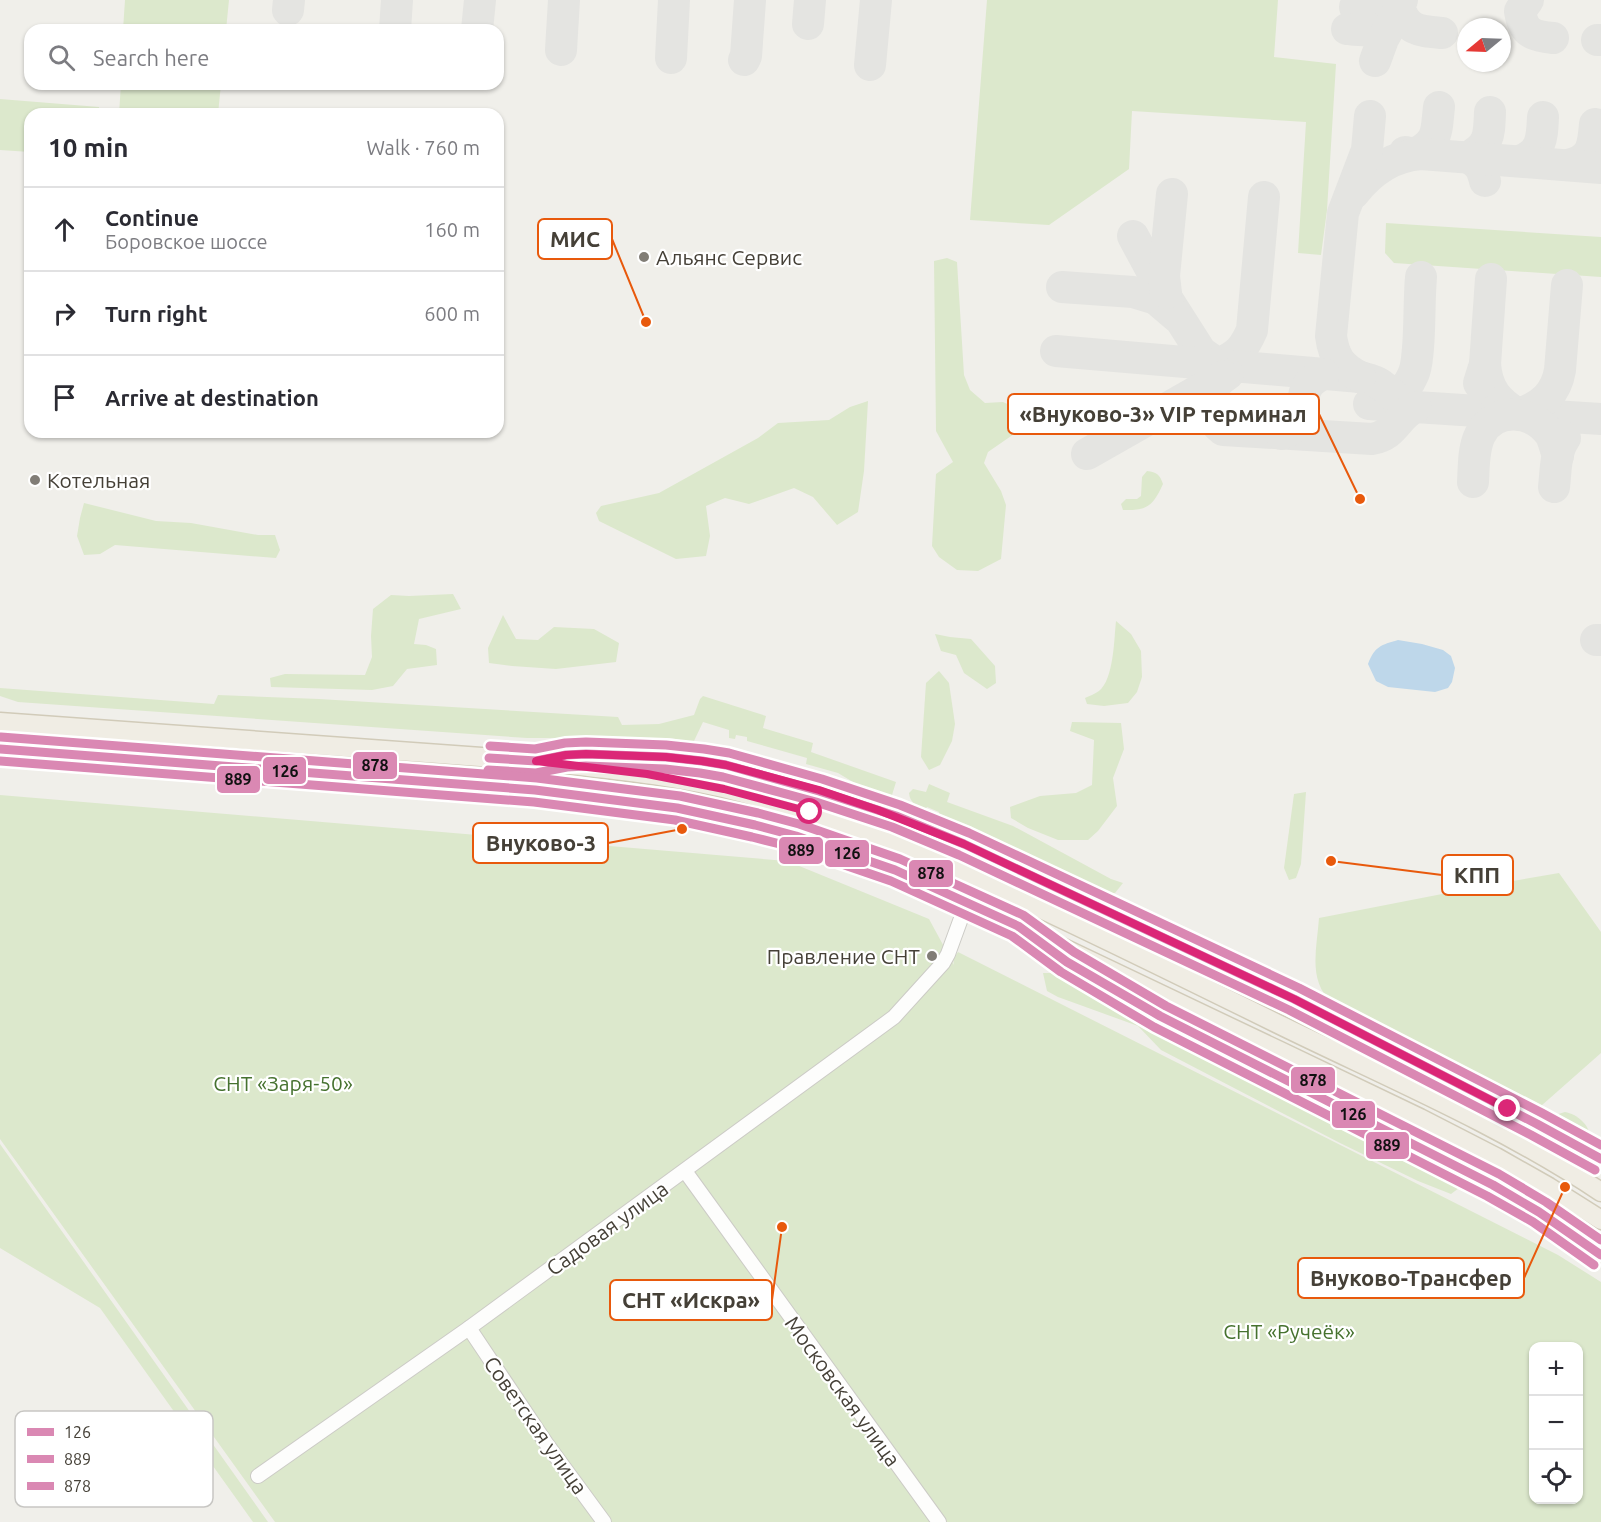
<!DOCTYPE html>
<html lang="en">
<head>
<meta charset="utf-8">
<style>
	:root { --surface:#fff; --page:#f7f7f7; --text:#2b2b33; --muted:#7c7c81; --line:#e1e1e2 }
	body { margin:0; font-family:Ubuntu,sans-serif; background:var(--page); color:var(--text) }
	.controls { position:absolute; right:18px; bottom:18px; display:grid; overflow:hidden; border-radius:12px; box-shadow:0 2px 4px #0004 }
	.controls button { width:54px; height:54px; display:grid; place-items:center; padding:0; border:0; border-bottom:2px solid var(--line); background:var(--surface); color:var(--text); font:30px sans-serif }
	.compass { position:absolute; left:1457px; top:18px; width:54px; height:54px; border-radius:50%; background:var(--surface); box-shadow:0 2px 4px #0004; rotate:251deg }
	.stop { position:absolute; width:18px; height:18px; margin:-14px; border:4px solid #db2777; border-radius:50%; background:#fff }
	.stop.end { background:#db2777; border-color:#fff; box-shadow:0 2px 6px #0008 }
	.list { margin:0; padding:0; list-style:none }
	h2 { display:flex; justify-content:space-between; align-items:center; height:78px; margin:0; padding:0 24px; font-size:26px }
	h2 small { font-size:20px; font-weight:400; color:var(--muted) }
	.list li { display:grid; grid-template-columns:39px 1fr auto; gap:18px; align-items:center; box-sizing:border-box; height:84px; padding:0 24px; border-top:2px solid var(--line) }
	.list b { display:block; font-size:22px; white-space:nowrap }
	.list p { margin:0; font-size:20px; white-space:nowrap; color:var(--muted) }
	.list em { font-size:20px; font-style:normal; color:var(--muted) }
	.icon { flex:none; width:33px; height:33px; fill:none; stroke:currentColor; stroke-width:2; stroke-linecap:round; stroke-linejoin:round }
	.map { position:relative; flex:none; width:1601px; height:1522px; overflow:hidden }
	.search { position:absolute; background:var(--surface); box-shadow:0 2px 4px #0004; left:24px; top:24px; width:480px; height:66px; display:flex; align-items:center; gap:15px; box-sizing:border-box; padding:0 21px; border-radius:18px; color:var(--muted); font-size:22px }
	.panel { position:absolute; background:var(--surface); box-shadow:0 2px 4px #0004; left:24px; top:108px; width:480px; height:330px; border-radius:18px }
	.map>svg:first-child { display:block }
	.green { fill:#dce8cc; fill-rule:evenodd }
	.water { fill:#bed7ea }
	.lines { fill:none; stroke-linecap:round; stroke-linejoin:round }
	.taxiway { stroke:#e4e4e1; stroke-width:32 }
	.minor-casing { stroke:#cccbc6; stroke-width:16 }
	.major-casing { stroke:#d1cbb9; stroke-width:21 }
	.minor { stroke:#fdfdfc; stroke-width:14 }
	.major { stroke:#f0ede4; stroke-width:18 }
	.bus-1-casing { stroke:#fff; stroke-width:14 }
	.bus-2-casing { stroke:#fff; stroke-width:14 }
	.bus-3-casing { stroke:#fff; stroke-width:14 }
	.bus-1 { stroke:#da88b3; stroke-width:9 }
	.bus-2 { stroke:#da88b3; stroke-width:9 }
	.bus-3 { stroke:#da88b3; stroke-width:9 }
	.route { stroke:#db2777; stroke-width:8 }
	.poi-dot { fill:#817d76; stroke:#fff; stroke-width:2 }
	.labels { text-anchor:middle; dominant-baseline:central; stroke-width:4.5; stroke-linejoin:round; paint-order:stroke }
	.poi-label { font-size:21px; fill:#454037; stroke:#fff; text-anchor:start }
	.park-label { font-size:21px; fill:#46722f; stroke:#fff }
	.street-label { font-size:21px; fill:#454037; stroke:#fff }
	.key { fill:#fff; stroke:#c7c6c3; stroke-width:1.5 }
	.key-label { font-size:16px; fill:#454037 }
	.leader { fill:none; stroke:#e8590c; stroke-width:2 }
	.callout-dot { fill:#e8590c; stroke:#fff; stroke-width:2 }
	.callout { fill:#fff; stroke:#e8590c; stroke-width:2 }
	.callout-label { font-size:22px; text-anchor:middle; font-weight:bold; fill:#454037 }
	.line-badge { stroke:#fff; stroke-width:2 }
	.pale-badge-label { font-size:16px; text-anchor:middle; font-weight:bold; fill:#111 }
</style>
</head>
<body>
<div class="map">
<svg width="1601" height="1522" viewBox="0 0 1601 1522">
	<rect width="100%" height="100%" fill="#f0efea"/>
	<g class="green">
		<path d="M 125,0 L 229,0 L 226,30 L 123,30 Z"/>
		<path d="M 987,0 L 1278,0 L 1274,57 L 1336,64 L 1327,210 L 1321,255 L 1298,253 L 1306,122 L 1132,111 L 1129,169 L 1049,225 L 970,220 Z"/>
		<path d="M 121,84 L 221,84 L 218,114 L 119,114 Z"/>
		<path d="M 0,99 L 99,107 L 99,114 L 30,114 L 30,152 L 0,150 Z"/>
		<path d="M 1386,223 L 1601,237 L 1601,277 L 1394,263 L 1385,253 Z"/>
		<path d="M 947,258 L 957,262 L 964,375 L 970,390 L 985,403 L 1003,402 L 1014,407 L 1020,419 L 1014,434 L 988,452 L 984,463 L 1001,491 L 1006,505 L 1001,559 L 978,571 L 957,570 L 939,557 L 932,546 L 936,474 L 953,462 L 936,431 L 934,261 Z"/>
		<path d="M 868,401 L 864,471 L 858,512 L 837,525 L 813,497 L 794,488 L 749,504 L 725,498 L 706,506 L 710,536 L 706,556 L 676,559 L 599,521 L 596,513 L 601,506 L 659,493 L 758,438 L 778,423 L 829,420 L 850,407 Z"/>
		<path d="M 1147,471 C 1157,472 1160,475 1163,484 C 1153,506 1147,511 1123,510 L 1121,504 L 1126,499 L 1137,499 L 1141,496 L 1142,477 Z"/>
		<path d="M 84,503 L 156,521 L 191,523 L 258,535 L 275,535 L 280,550 L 276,558 L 115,545 L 100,554 L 84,555 L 77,536 L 80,518 Z"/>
		<path d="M 453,594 L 461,609 L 419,619 L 414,644 L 426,645 L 436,649 L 437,665 L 407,669 L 393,686 L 372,690 L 271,687 L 270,678 L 285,674 L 365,675 L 372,657 L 371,636 L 373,609 L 391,595 L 409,596 Z"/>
		<path d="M 503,615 L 516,639 L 538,640 L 554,627 L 594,629 L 619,643 L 616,662 L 556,669 L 512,666 L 489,663 L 488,648 Z"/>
		<path d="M 1116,621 L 1131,634 L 1141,651 L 1142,677 L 1137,692 L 1128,703 L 1104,706 L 1087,704 L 1085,698 C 1089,696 1095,694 1099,691 C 1114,679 1114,639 1116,621 Z"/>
		<path d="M 935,634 L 950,637 L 971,639 L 995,666 L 996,683 L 987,689 L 964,673 L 956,655 L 941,651 Z"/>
		<path d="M 939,671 L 949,683 L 955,724 L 952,741 L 940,765 L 929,770 L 921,757 L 926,683 Z"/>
		<path d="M 0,688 L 214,704 L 218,695 L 319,699 L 618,717 L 622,725 L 659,724 L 694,715 L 700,699 L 703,696 L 766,716 L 763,728 L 813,743 L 811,752 L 896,782 L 892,795 L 887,794 L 858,785 L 838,773 L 806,764 L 807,758 L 747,741 L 747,737 L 736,735 L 735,739 L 729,738 L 729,730 L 703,722 L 694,741 L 691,742 L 670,738 L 527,738 L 18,702 L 0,696 Z"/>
		<path d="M 1072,722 L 1121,723 L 1124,749 L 1113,778 L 1117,806 L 1098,831 L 1088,840 L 1058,840 L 1028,828 L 1011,818 L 1010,807 L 1040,796 L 1076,793 L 1092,785 L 1094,740 L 1070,731 Z"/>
		<path d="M 929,784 L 950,793 L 947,802 L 1013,826 L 1111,879 L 1123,883 L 1115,893 L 1105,894 L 1027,856 L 938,816 L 939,812 L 927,807 L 925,810 C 916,805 910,803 909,793 L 913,789 L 926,792 Z"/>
		<path d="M 1306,792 L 1301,864 L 1296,878 L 1289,880 L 1284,868 L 1294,794 Z"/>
		<path d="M 0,795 L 787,861 L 929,919 L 954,965 L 953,959 L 958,952 L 1558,1255 L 1601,1282 L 1601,1522 L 275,1522 L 0,1139 ZM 1534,1346 L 1578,1346 L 1578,1500 L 1534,1500 Z"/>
		<path d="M 1559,873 L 1601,932 L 1601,1053 L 1541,1106 L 1537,1107 L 1333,1003 C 1307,982 1317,948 1319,918 L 1478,887 Z"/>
		<path d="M 1043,973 L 1052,973 L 1208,1060 L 1330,1122 C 1373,1136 1420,1164 1459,1188 L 1451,1194 L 1418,1181 L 1340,1143 L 1161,1050 L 1138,1026 L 1058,997 L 1047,991 Z"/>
		<path d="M 1565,1112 C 1577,1114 1590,1125 1590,1138 L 1554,1118 L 1555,1115 Z"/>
		<path d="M 0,1144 L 268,1522 L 253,1522 L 100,1308 L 0,1248 Z"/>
	</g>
	<path class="water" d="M 1398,640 L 1422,644 L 1443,650 L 1451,656 L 1455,668 L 1452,682 L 1448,688 L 1435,692 L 1388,687 L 1376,681 L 1368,664 C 1375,646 1381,645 1398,640 Z"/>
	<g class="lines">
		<g class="taxiway">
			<path d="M 1402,0 L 1399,7 C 1407,31 1419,31 1442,33"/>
			<path d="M 1528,0 L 1520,11 C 1523,33 1533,36 1553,38"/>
			<path d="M 1355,7 L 1367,7 L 1382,0"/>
			<path d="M 288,10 L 289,0"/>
			<path d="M 808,24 L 810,0"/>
			<path d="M 1347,29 C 1364,31 1377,33 1392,23"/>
			<path d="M 395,30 L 397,0"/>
			<path d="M 477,30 L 480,0"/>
			<path d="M 1597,40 L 1601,40"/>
			<path d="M 561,50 L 564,0"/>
			<path d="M 671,58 L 674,0"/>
			<path d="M 744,60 L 746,56 L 750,0"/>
			<path d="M 1375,61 L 1383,39 L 1399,10 L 1399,0"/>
			<path d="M 870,65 L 876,0"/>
			<path d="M 1405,152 L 1415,154 C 1439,141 1436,132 1439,107"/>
			<path d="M 1519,161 C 1542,153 1542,138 1543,117"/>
			<path d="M 1568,165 C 1593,159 1593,145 1595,124"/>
			<path d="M 1485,181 C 1482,168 1479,164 1468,157 C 1490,145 1489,135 1490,112"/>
			<path d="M 1354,193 C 1371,171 1393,156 1421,154 L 1601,168"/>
			<path d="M 1133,236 L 1166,297 L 1201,352 L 1218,364 C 1237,356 1244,349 1252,330 L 1264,197"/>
			<path d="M 1421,277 C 1419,301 1420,324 1418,348 C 1417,357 1417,367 1413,375 C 1405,394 1388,403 1369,404 L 1601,419"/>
			<path d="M 1062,287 L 1133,292 L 1156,299 L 1176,316"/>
			<path d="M 1166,293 L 1164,276 L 1172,194"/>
			<path d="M 1056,351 L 1360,377 C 1367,379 1374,380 1380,384 C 1392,392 1394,400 1410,405"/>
			<path d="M 1485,364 C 1487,389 1497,401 1518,414 C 1541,407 1556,394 1560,370 L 1567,285"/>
			<path d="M 1228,374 C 1205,388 1201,413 1223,430 L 1372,439 C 1396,435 1396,416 1416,407"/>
			<path d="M 1360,377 C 1341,367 1334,358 1331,336 L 1343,213 L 1367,150 L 1370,116"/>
			<path d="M 1479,383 L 1485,364 L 1491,279"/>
			<path d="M 1281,434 C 1321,419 1285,390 1324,374"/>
			<path d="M 1087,454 L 1224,376"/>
			<path d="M 1473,482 C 1474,467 1473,449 1480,435 C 1494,407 1532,409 1550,434 C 1554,440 1555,449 1558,456"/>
			<path d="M 1554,487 C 1556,471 1555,452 1565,438"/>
			<path d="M 1596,640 L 1601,640"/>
		</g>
		<g class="minor-casing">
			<g id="minor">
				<path d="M 685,1171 L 939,1522"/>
				<path d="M 469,1328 L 546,1443 L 604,1522"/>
				<path d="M 258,1476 L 469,1328 L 894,1017 L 943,963 L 948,954 L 967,902"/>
			</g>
		</g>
		<g class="major-casing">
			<g id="major">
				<path d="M 0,722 L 536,761 C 605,769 675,775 743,793 C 801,809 858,827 914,850 C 962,870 1009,894 1056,916 C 1130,951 1203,987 1276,1023 C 1386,1077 1499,1124 1601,1192"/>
				<path d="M 0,749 L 535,790 L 677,808 L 755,825 L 796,836 L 895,870 L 967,902 L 1282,1052 L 1420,1118 L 1496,1157 L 1549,1187 L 1601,1220"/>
				<path d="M 567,755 L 586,754 L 666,757 L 716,763 L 819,791 L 896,816 L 964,844 L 1294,999 L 1537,1124 L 1601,1159"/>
				<path d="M 1062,959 C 1153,1017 1250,1064 1347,1111 C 1435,1154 1523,1197 1601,1255"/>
			</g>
		</g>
		<use href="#minor" class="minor"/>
		<use href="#major" class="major"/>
		<g class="bus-1-casing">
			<g id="bus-1">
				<path d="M 0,749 L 535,790 L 677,808 L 755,825 L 796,836 L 895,870 L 1018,926 L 1067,962 L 1160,1016 L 1493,1185 L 1539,1212 L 1601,1255"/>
				<path d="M 489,758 L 536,761 L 566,755 L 586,754 L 666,757 L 702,761 L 726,765 L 819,791 L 896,816 L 964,844 L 1294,999 L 1537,1124 L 1601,1159"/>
			</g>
		</g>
		<g class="bus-2-casing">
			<g id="bus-2">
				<path d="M 0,761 L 534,802 L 675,820 L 752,837 L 792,847 L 891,881 L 1012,936 L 1061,972 L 1154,1027 L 1487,1196 L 1533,1222 L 1594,1265"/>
				<path d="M 488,770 L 536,773 L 567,767 L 586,766 L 665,769 L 700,773 L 723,777 L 816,802 L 892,827 L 959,855 L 1289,1010 L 1531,1135 L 1595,1170"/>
			</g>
		</g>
		<g class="bus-3-casing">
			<g id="bus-3">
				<path d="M 1,737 L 537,778 L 680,796 L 758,813 L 799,824 L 900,859 L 1023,915 L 1074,952 L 1166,1006 L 1499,1174 L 1546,1202 L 1601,1240"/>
				<path d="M 490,746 L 535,749 L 565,743 L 586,742 L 666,745 L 704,749 L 729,753 L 822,779 L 900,805 L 969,833 L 1299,988 L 1542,1113 L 1601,1145"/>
			</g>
		</g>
		<use href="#bus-1" class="bus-1"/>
		<use href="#bus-2" class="bus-2"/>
		<use href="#bus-3" class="bus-3"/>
	</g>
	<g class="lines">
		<path class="route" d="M 810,812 L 724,789 L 647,774 L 536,761 L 566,755 L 586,754 L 666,757 L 702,761 L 726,765 L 819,790 L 878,810 L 964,844 L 1294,999 L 1508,1109"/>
	</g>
	<g class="poi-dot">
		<circle cx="644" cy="257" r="6"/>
		<circle cx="35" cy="480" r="6"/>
		<circle cx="932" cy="956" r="6"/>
	</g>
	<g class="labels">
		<g class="poi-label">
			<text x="656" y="257">Альянс Сервис</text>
			<text x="47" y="480">Котельная</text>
			<text x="920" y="956" text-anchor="end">Правление СНТ</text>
		</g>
		<g class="park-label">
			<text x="283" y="1083">СНТ «Заря-50»</text>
			<text x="1289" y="1331">СНТ «Ручеёк»</text>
		</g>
		<g class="street-label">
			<text transform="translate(607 1228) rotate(-36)">Садовая улица</text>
			<text transform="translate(843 1391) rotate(54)">Московская улица</text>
			<text transform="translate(536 1425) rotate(55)">Советская улица</text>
		</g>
	</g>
	<rect x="15" y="1411" width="198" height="96" rx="9" class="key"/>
	<rect x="27" y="1428" width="27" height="8" fill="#da88b3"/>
	<rect x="27" y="1455" width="27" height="8" fill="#da88b3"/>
	<rect x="27" y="1482" width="27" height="8" fill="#da88b3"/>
	<g class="key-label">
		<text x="64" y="1438">126</text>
		<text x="64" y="1465">889</text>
		<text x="64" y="1492">878</text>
	</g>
	<path class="leader" d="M646 322L612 239M1360 499L1319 414M682 829L608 843M1331 861L1442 875M1565 1187L1524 1278M782 1227L772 1300"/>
	<g class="callout-dot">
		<circle cx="646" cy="322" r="6"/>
		<circle cx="1360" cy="499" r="6"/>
		<circle cx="682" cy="829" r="6"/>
		<circle cx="1331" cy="861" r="6"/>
		<circle cx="1565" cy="1187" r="6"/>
		<circle cx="782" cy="1227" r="6"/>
	</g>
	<g class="callout">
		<rect x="538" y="219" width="74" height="40" rx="6"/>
		<rect x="1008" y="394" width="311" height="40" rx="6"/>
		<rect x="473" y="823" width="135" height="40" rx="6"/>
		<rect x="1442" y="855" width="71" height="40" rx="6"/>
		<rect x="1298" y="1258" width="226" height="40" rx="6"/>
		<rect x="610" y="1280" width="162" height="40" rx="6"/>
	</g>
	<g class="callout-label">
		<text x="575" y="247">МИС</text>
		<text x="1163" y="422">«Внуково-3» VIP терминал</text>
		<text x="541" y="851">Внуково-3</text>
		<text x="1477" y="883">КПП</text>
		<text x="1411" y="1286">Внуково-Трансфер</text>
		<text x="691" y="1308">СНТ «Искра»</text>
	</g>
	<g class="line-badge">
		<rect x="352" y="751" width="46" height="29" rx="6" fill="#da88b3"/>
		<rect x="262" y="756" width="45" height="29" rx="6" fill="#da88b3"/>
		<rect x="216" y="765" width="45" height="29" rx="6" fill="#da88b3"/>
		<rect x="778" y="836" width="46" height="29" rx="6" fill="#da88b3"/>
		<rect x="824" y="839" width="46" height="29" rx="6" fill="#da88b3"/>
		<rect x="908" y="859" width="46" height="29" rx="6" fill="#da88b3"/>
		<rect x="1290" y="1066" width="46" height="28" rx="6" fill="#da88b3"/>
		<rect x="1331" y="1100" width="45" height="29" rx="6" fill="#da88b3"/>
		<rect x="1365" y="1131" width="45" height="29" rx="6" fill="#da88b3"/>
	</g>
	<g class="pale-badge-label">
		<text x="375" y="771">878</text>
		<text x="285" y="777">126</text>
		<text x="238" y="785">889</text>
		<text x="801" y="856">889</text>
		<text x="847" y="859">126</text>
		<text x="931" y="879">878</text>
		<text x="1313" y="1086">878</text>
		<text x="1353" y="1120">126</text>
		<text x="1387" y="1151">889</text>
	</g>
</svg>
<div class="controls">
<button>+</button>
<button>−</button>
<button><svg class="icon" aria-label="locate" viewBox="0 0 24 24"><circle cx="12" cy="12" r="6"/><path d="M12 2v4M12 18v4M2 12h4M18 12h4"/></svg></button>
</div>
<svg class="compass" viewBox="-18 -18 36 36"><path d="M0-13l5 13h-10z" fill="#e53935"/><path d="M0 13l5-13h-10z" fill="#7c7c81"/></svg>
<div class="stop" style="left:810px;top:812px"></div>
<div class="stop end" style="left:1508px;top:1109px"></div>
<div class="search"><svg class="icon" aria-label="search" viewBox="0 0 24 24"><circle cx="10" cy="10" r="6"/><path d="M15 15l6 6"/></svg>Search here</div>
<section class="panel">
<h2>10 min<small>Walk · 760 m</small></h2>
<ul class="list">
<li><svg class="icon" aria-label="ahead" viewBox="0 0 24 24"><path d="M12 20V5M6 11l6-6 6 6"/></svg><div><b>Continue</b><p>Боровское шоссе</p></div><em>160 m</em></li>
<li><svg class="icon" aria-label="right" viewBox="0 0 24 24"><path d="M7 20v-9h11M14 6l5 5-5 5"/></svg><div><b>Turn right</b></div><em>600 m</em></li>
<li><svg class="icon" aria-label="arrive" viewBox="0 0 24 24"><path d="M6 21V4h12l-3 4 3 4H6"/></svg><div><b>Arrive at destination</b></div></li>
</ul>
</section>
</div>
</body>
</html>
